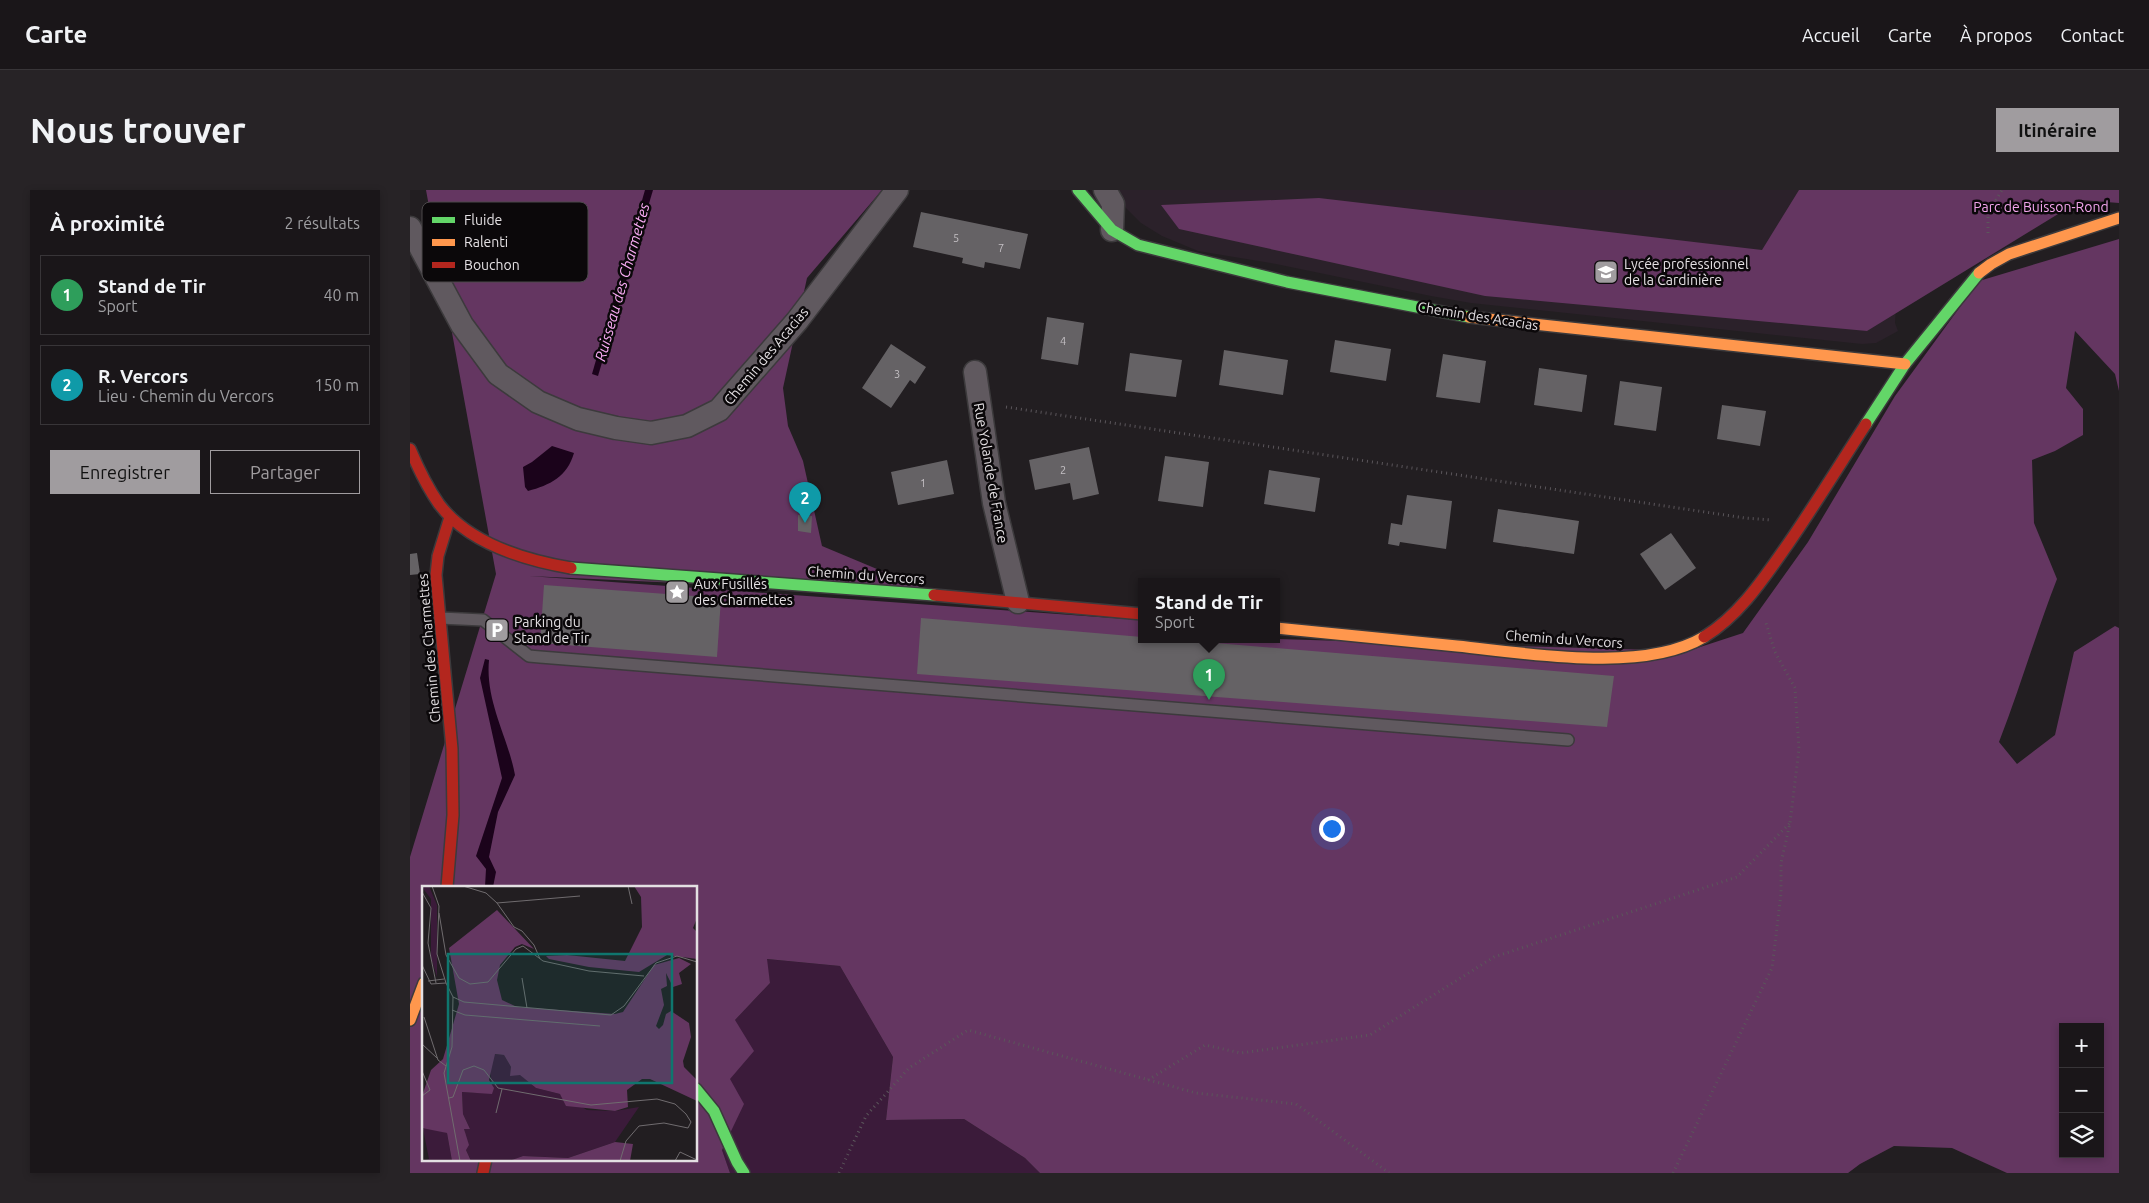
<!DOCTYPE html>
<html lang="fr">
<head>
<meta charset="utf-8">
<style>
	:root { --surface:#1a1619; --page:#272326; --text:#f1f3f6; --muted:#9f9fa2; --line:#383538; --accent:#a09c9f }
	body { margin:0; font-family:Ubuntu,sans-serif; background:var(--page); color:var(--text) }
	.controls { position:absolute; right:15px; bottom:15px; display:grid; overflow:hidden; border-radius:0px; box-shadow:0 2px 8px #0003 }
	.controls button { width:45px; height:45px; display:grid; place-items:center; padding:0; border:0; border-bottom:1px solid var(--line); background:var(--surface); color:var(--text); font:25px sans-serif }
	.you { position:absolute; left:921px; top:638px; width:18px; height:18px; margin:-12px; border:4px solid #fff; border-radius:50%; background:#1a73e8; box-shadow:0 0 0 8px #1a73e833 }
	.badge { display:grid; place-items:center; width:32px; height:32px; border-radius:50%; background:var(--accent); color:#fff; font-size:16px; font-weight:700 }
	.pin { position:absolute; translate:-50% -41px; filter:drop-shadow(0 1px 2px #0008) }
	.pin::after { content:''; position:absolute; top:26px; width:18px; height:15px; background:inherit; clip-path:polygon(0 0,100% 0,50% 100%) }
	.popup { position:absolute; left:728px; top:388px; width:142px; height:65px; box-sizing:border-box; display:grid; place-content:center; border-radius:0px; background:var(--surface); filter:drop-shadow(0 1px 4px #0005); font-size:16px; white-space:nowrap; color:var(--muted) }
	.popup b { font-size:19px; color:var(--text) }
	.popup::after { content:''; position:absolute; left:50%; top:100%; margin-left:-10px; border:10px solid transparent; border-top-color:var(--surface) }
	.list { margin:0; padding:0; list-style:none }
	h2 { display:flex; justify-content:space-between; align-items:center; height:65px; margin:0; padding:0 20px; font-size:21px }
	h2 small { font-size:16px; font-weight:400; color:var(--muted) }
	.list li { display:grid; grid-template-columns:32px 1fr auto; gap:15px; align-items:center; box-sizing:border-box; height:80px; margin:0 10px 10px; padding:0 10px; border:1px solid var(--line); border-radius:0px }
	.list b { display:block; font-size:19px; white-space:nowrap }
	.list p { margin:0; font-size:16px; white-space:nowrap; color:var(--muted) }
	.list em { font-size:16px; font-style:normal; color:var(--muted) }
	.actions { display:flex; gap:10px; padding:15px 20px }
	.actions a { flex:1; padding:11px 0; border:1px solid var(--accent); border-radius:0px; text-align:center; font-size:18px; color:var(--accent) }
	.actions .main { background:var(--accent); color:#111 }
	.icon { flex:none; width:28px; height:28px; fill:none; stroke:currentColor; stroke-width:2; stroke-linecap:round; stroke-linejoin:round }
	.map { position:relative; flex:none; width:1709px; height:983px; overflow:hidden; border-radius:0px }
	header { display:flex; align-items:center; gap:30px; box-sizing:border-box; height:70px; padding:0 25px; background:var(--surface); border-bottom:1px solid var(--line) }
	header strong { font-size:24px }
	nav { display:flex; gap:28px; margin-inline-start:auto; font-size:18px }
	.intro { display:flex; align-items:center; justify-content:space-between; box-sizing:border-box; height:120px; padding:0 30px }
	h1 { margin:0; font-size:35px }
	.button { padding:12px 22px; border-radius:0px; background:var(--accent); color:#111; font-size:18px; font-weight:700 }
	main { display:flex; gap:30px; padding:0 30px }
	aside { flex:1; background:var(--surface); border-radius:0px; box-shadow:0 2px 8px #0003 }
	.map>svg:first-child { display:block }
	.built { fill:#2b212a }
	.green { fill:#3b1b3a }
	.forest { fill:#643661; fill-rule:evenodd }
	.water { fill:#1b031b }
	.building { fill:#656265 }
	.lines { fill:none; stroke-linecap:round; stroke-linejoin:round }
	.lane-casing { stroke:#3c3a3c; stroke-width:14 }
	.street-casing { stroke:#3c3a3c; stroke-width:25 }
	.fast-casing { stroke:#3c3a3c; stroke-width:14 }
	.slow-casing { stroke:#3c3a3c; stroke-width:14 }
	.jam-casing { stroke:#3c3a3c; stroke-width:14 }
	.path { stroke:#5b565b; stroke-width:3; stroke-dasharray:1 4; stroke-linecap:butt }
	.lane { stroke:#60595f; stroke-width:11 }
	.street { stroke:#60595f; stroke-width:22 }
	.fast { stroke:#63d668; stroke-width:11 }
	.slow { stroke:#ff974d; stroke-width:11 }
	.jam { stroke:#b3261e; stroke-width:11 }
	.labels { text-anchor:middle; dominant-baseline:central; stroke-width:5; stroke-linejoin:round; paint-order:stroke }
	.number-label { font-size:11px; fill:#c4c0c4 }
	.park-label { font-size:14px; fill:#f3a5ed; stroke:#0b080a }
	.poi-label { font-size:14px; fill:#e4e0e3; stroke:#0b080a; text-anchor:start }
	.street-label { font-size:14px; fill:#e4e0e3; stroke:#0b080a }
	.water-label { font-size:15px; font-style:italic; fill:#fbadf6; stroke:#0b080a }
	.inset-road { fill:none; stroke:#706c6f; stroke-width:1 }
	.view { fill:#0f766e; fill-opacity:0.15; stroke:#0f766e; stroke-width:2.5 }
	.inset-edge { fill:none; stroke:#e4e0e3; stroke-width:2.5 }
	.key { fill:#0b080a; stroke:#4c494b; stroke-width:1 }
	.key-label { font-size:14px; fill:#e4e0e3 }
</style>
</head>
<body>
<header>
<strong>Carte</strong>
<nav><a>Accueil</a><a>Carte</a><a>À propos</a><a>Contact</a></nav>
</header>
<div class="intro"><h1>Nous trouver</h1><a class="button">Itinéraire</a></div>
<main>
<aside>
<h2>À proximité<small>2 résultats</small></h2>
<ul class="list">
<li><span class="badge" style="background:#2e9e5b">1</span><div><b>Stand de Tir</b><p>Sport</p></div><em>40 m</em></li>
<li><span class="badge" style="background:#0f9aa8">2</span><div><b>R. Vercors</b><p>Lieu · Chemin du Vercors</p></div><em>150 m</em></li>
</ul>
<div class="actions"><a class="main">Enregistrer</a><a>Partager</a></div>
</aside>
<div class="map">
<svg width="1709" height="983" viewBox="0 0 1709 983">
	<rect width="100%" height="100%" fill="#221e21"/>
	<path class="built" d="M 703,0 L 1484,0 L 1490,45 L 1485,133 L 1488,141 L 1466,153 L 1452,154 L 1061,113 L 1021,106 L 866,74 L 788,61 L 752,46 L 731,33 L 714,16 Z"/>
	<path class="green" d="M 356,769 L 430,776 L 483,867 L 476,930 L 554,929 L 615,968 L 630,983 L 320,983 L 312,960 L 325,830 L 360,793 Z"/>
	<g class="forest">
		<path d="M 16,0 L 472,0 L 397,88 L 373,198 L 378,236 L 393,271 L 412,356 L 529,405 L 119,386 L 731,430 L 732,449 L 866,449 L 1278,461 L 1333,443 L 1398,352 L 1485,206 L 1569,91 L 1709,49 L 1709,201 L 1705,184 L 1665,141 L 1656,198 L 1673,219 L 1673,245 L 1645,261 L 1622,270 L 1624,333 L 1647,389 C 1626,443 1610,498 1589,552 L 1607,574 L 1645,545 L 1664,462 L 1705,436 L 1709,438 L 1709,983 L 1597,983 L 1542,958 L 1484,956 L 1450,974 L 1438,983 L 630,983 L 615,968 L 554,929 L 476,930 L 483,867 L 430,776 L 357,769 L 360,793 L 325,830 L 344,861 L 320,889 L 334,914 L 312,960 L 320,983 L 0,983 L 0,667 L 86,384 ZM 14,697 L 286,697 L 286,969 L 14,969 ZM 1653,837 L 1690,837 L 1690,964 L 1653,964 Z"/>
		<path d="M 1389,0 L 1709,0 L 1709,13 L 1671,10 L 1457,141 L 1075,106 L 769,39 L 751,15 L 909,8 L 1352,60 Z"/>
	</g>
	<g class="water">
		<path d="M 235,0 L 243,0 L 188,186 L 182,184 Z"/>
		<path d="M 142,256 L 164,263 C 157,287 140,295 118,301 L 115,297 L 113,277 L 122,272 Z"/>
		<path d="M 75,469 L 79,470 C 75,511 98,547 105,585 L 88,622 L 79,667 L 86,682 L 83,697 L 75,697 L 76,679 L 66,666 L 92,588 L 70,488 Z"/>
	</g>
	<g class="building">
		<path d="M 511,22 L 618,44 L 610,79 L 575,72 L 574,78 L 552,73 L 553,68 L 503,57 Z"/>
		<path d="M 637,127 L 674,133 L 668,175 L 631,169 Z"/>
		<path d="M 925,150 L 981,159 L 976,191 L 920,182 Z"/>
		<path d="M 481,154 L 516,177 L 505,194 L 500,190 L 481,218 L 452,198 Z"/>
		<path d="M 814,160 L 878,170 L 873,205 L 809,195 Z"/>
		<path d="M 720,163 L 772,170 L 766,207 L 715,201 Z"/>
		<path d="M 1033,164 L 1076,171 L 1070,213 L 1026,207 Z"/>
		<path d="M 1129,178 L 1177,185 L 1172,222 L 1124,215 Z"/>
		<path d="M 1210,191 L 1252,197 L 1246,241 L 1204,235 Z"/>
		<path d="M 1312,215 L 1356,221 L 1350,256 L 1307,249 Z"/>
		<path d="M 679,257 L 689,304 L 663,310 L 660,293 L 625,300 L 619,270 Z"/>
		<path d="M 755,266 L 799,272 L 793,317 L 748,311 Z"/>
		<path d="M 537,270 L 544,304 L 488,315 L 481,282 Z"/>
		<path d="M 859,280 L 910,288 L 905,322 L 854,314 Z"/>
		<path d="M 997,305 L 1042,311 L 1036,359 L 990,352 L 989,356 L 978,354 L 981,333 L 992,335 Z"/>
		<path d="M 1088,319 L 1169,331 L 1164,364 L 1083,352 Z"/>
		<path d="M 388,325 L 402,326 L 401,343 L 388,341 Z"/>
		<path d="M 1261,343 L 1286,378 L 1255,400 L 1230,364 Z"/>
		<path d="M 7,363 L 10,384 L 0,385 L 0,364 Z"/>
		<path d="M 134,395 L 311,408 L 307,467 L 130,453 Z"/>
		<path d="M 511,428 L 732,447 L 732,449 L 758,449 L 1204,486 L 1197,537 L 507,484 Z"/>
	</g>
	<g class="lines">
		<g class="lane-casing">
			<path id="lane" d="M 30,428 L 73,430 L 119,466 L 130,467 L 1158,550"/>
		</g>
		<g class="street-casing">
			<g id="street">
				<path d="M 695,0 L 703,14 L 702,40"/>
				<path d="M 0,38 L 52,135 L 88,184 L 128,212 L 168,229 L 206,238 L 241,243 L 277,236 L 309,220 L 387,131 L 487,0"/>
				<path d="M 565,182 L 584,313 L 608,412"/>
			</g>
		</g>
		<g class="fast-casing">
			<g id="fast">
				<path d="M 668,0 L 702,40 L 728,55 L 877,92 L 1059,127"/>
				<path d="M 1456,234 L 1495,174 L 1569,83"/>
				<path d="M 161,378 L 524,405"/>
				<path d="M 286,899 L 304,921 L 327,972 L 334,983"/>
			</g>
		</g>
		<g class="slow-casing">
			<g id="slow">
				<path d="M 1569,83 L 1581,74 L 1599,64 L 1709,28"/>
				<path d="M 1059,127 L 1495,174"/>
				<path d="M 866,438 C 926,444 987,450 1047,456 C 1117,463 1232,484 1294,447"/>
				<path d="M 0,830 L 14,793"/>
			</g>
		</g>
		<g class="jam-casing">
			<g id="jam">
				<path d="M 0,259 C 8,278 17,297 29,314 C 59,354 114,370 161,378"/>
				<path d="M 524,405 L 732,424"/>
				<path d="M 1294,447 C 1330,425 1354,388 1378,354 C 1405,315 1430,274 1456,234"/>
				<path d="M 37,697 L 43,625 L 42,559 L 26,385 L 28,366 L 40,327"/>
				<path d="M 73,983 L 76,969"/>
			</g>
		</g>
		<g class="path">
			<path d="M 1578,43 L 1578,23 L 1592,0"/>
			<path d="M 596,217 L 1335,328 L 1362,330"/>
			<path d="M 738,890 L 795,855 L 831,863 L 960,845 L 1084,767 L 1327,687 L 1380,633"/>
			<path d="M 429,983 L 456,926 L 499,878 L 558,840 L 786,903 L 886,914 L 979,983"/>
			<path d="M 1263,983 L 1362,778 L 1371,704 L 1371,673 L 1380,633 L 1389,559 L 1385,498 L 1365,462 L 1355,430"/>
		</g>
		<use href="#lane" class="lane"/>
		<use href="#street" class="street"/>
		<use href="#fast" class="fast"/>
		<use href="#slow" class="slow"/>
		<use href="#jam" class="jam"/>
	</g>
	<defs>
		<g id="school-square" transform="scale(1.25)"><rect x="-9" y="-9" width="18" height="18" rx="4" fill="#a09c9f" stroke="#0b080a"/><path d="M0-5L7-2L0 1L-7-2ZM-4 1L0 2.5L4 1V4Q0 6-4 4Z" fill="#fff"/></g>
		<g id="sight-square" transform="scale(1.25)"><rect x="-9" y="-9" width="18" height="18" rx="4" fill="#a09c9f" stroke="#0b080a"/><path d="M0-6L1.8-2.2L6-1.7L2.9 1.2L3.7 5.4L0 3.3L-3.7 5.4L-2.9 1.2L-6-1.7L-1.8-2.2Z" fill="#fff"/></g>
		<g id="parking-square" transform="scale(1.25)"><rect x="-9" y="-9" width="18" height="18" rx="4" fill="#a09c9f" stroke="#0b080a"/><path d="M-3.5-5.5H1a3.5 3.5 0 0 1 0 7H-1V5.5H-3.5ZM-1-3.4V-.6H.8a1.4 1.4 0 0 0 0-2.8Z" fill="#fff"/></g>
	</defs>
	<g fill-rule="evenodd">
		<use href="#school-square" x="1196" y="82"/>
		<use href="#sight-square" x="267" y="402"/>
		<use href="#parking-square" x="87" y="440"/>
	</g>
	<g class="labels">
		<g class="number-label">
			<text x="546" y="48">5</text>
			<text x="591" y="58">7</text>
			<text x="653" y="151">4</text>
			<text x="487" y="184">3</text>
			<text x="653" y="280">2</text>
			<text x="513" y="293">1</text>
		</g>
		<g class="park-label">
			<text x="1631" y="17">Parc de Buisson-Rond</text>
		</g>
		<g class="poi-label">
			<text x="1214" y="74">Lycée professionnel<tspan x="1214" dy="16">de la Cardinière</tspan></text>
			<text x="284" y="394">Aux Fusillés<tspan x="284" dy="16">des Charmettes</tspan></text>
			<text x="104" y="432">Parking du<tspan x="104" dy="16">Stand de Tir</tspan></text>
		</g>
		<g class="street-label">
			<text transform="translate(1068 126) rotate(9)">Chemin des Acacias</text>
			<text transform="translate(356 166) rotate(-50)">Chemin des Acacias</text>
			<text transform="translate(581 283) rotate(80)">Rue Yolande de France</text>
			<text transform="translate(456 385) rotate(4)">Chemin du Vercors</text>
			<text transform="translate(1154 449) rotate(4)">Chemin du Vercors</text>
			<text transform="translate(19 458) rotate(-95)">Chemin des Charmettes</text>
		</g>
		<g class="water-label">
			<text transform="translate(212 92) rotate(-74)">Ruisseau des Charmettes</text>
		</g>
	</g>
	<g transform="translate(12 696)">
		<rect width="275" height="275" fill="#221e21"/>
		<path d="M 7,0 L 15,19 L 15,91 L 9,72 L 9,13 L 0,1 ZM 72,168 L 82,169 L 89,181 L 114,202 L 138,208 L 165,224 L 193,225 L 217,221 L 193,256 L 146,272 L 101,270 L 87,275 L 49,275 L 44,264 L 42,242 L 48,243 L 41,228 L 40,206 L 58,207 L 69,199 L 68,177 ZM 7,241 L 25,247 L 30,275 L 0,275 L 7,273 L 1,243 Z" fill="#3b1b3a"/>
		<path d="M 212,0 L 275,0 L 275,32 L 271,42 L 275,46 L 275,73 L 245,69 L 217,86 L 167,81 L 127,73 L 124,70 L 145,69 L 203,75 L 220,41 L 219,11 ZM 75,24 L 112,63 L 100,58 L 93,61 L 78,79 L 75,94 L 80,114 L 95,121 L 193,128 L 201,126 L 232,79 L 257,72 L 269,78 L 257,87 L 260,98 L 251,101 L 244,87 L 245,100 L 239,103 L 242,119 L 234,140 L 237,143 L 241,139 L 244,128 L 249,125 L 267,137 L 269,151 L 261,175 L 262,181 L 275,194 L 275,215 L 228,193 L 220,193 L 205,204 L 206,221 L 193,225 L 144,220 L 138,208 L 114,202 L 98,189 L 88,190 L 89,181 L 82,169 L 73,168 L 67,194 L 72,202 L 70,208 L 40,206 L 41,228 L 48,243 L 42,243 L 47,259 L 44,264 L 49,275 L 30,275 L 25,247 L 0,242 L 0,210 L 9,184 L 21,173 L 37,118 L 27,62 ZM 193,256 L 211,258 L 208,275 L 87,275 L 101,270 L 146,272 Z" fill="#643661"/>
		<path class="inset-road" d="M 41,0 L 64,7 L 75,17 L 92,41 L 100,45 L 112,59 L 118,73M 206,0 L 210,18M 0,6 L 9,22 L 6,57 L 14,97M 75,17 L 158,10M 17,27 L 24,69 L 37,92 L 48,98 L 66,96 L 94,63 L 101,60 L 121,75 L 167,85 L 222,90M 0,79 L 9,98 L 24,97 L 15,68 L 17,20 L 10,0M 100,92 L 105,122M 6,95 L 22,93M 24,97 L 31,111 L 42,116 L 189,129 L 202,120 L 234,77 L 255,70 L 275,76M 31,111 L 30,161 L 22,187 L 38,275M 30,124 L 43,129 L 178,140M 2,131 L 16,174 L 24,180M 0,158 L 15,172M 0,185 L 8,204 L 0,210M 27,212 L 31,211 L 41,184 L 52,180 L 62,184 L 76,202 L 169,219 L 235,213 L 253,218 L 264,228 L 269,236 L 266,242 L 242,237 L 217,240 L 204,255 L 198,275M 74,227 L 80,203M 253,275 L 258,266 L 275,274"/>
		<path class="view" d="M 26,68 L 250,68 L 250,197 L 26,197 Z"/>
		<rect width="275" height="275" class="inset-edge"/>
	</g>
	<rect x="12" y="12" width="166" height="80" rx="8" class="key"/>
	<rect x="22" y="27" width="23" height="6" fill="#63d668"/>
	<rect x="22" y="49" width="23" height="7" fill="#ff974d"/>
	<rect x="22" y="72" width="23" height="6" fill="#b3261e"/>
	<g class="key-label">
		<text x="54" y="35">Fluide</text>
		<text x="54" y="57">Ralenti</text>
		<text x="54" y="80">Bouchon</text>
	</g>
</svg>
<div class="controls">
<button>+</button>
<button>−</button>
<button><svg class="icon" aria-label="layers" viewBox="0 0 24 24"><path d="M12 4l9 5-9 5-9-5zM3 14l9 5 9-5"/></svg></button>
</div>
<div class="you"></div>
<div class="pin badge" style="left:799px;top:510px;background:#2e9e5b">1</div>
<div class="popup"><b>Stand de Tir</b>Sport</div>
<div class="pin badge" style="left:395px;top:333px;background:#0f9aa8">2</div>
</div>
</main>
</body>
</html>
